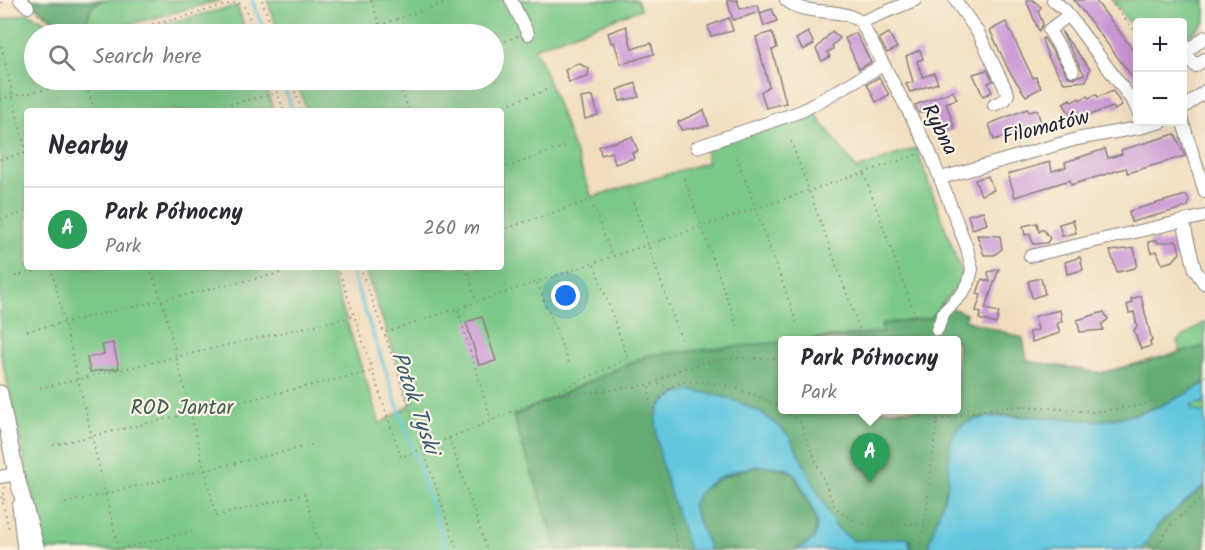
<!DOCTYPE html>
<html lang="en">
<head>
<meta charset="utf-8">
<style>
	:root { --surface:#fff; --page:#f2f2f3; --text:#2b2b33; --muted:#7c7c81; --line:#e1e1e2; --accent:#ea580c }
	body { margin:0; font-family:Kalam,sans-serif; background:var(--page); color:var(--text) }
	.controls { position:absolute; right:18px; top:18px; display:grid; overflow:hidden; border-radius:6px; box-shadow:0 6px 24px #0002 }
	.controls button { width:54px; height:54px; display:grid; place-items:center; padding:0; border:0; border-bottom:2px solid var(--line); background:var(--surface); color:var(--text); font:30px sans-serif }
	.you { position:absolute; left:566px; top:296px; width:21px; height:21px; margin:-15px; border:4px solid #fff; border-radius:50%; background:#1a73e8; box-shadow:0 0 0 9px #1a73e833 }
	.badge { display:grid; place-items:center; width:39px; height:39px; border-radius:50%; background:var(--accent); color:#fff; font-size:20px; font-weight:700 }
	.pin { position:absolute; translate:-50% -50px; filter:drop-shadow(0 2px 3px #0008) }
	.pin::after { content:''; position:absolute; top:32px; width:21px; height:18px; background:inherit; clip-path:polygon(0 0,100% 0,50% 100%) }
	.popup { position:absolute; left:778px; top:336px; width:183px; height:78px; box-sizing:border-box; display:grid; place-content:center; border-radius:6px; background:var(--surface); filter:drop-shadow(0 2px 4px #0005); font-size:20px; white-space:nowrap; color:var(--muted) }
	.popup b { font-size:22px; color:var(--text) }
	.popup::after { content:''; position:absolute; left:50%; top:100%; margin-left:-12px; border:12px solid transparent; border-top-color:var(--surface) }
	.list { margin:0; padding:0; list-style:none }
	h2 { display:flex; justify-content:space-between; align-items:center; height:78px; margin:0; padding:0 24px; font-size:26px }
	h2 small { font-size:20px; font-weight:400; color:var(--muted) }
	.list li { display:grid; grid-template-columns:39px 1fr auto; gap:18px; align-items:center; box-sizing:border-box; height:84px; padding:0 24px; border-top:2px solid var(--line) }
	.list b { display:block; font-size:22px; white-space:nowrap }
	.list p { margin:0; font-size:20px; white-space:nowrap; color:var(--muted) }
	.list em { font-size:20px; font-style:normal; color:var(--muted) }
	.icon { flex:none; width:33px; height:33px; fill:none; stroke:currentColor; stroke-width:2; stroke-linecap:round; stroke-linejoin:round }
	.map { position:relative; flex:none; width:1205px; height:550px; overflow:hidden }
	.search { position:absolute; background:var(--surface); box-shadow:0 6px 24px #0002; left:24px; top:24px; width:480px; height:66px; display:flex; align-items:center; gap:15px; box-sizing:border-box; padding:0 21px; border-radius:33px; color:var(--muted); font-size:22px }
	.panel { position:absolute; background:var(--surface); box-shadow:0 6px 24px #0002; left:24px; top:108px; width:480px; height:162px; border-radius:6px }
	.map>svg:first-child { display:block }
	.green { fill:#7bc989; stroke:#4e7662; stroke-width:1.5; fill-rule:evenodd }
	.forest { fill:#64ad75; stroke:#436858; stroke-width:1.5 }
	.water { fill:#62c7df; stroke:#42748d; stroke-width:1.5 }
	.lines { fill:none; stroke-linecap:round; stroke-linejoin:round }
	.stream { stroke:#62c7df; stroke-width:3 }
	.building { fill:#ca97d5 }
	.minor-casing { stroke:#8a807d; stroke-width:14 }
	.major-casing { stroke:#8a807d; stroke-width:17 }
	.path { stroke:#8a807d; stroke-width:1.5; stroke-dasharray:1.5 4.5; stroke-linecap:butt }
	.minor { stroke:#fff; stroke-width:12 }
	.major { stroke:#fff; stroke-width:15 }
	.labels { text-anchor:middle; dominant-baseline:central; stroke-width:4.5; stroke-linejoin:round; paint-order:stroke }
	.street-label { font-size:21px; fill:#22223b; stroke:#fcf5e5 }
	.park-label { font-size:21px; fill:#415c56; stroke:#fcf5e5 }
	.water-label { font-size:22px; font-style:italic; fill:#385c74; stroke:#fcf5e5 }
</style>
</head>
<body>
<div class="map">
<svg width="1205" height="550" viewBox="0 0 1205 550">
	<rect width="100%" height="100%" fill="#fcf5e5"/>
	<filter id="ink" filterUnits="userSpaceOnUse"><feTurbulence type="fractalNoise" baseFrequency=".0167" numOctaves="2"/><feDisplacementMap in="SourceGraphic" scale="12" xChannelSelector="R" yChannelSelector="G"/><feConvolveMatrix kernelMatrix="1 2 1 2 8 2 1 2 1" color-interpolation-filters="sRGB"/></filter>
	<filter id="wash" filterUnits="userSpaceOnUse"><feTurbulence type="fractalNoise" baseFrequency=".008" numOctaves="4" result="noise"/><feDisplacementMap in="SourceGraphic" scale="24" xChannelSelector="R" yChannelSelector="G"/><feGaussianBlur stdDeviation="1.35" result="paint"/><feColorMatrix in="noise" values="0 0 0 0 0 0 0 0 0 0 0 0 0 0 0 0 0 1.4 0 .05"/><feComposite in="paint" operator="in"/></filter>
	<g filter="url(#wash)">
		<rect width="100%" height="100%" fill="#f2debf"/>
		<g class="green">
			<path d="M 102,0 L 221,0 L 93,34 L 66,34 L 64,29 L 85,26 L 92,6 Z"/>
			<path d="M 267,0 L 637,0 L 641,9 L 534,48 L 544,69 L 592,197 L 708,162 L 704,148 L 812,110 L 857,169 L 916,148 L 964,279 L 942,304 L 966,314 L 965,320 L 1023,338 L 1027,361 L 1101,373 L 1181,352 L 1177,341 L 1205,322 L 1205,550 L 45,550 L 0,351 L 0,20 L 28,13 L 47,23 L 58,34 L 34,34 L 34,80 L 263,80 L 274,111 L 27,111 L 27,267 L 329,267 L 380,424 L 412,404 L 364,267 L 501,267 L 501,111 L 307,111 L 296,80 L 494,80 L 494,34 L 279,34 ZM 783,340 L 957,340 L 957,410 L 783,410 Z"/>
			<path d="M 1112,0 L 1205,0 L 1205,22 L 1183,41 L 1182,22 L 1138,22 L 1137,33 Z"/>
			<path d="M 237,6 L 247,34 L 122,34 Z"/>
		</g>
		<g class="forest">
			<path d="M 27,0 L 102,0 L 92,6 L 85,26 L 64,29 Z"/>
			<path d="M 942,304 L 966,314 L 965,320 L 1023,338 L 1027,361 L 1101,373 L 1205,346 L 1205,383 C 1168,406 1128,421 1083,421 C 1047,421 1002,407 968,422 L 949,458 L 949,479 L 929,550 L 911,550 L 911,540 C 896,534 874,546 856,541 C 828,534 802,463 790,437 L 672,495 L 689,550 L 558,550 L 513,416 L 648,355 L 783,342 L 783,410 L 957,410 L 957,340 L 799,340 L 883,332 L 881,324 L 930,318 Z"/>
			<path d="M 763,465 L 793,472 L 816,521 L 815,535 L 811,542 L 795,550 L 710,550 L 692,506 C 702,478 736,473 763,465 Z"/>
			<path d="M 1205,485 L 1205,550 L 1152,550 L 1144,543 L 1158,525 Z"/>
		</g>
		<g class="water">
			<path d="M 1205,383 L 1205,402 L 1191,406 L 1192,410 L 1205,414 L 1205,485 L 1158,525 L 1142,550 L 929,550 C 928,539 943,504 947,489 C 951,471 944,442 959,428 C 984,405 1069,423 1103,420 C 1143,416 1171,403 1205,383 Z"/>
			<path d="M 692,391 C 729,395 764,409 790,437 L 836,527 L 854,541 L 908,538 L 911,550 L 795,550 C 802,547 812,543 815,536 C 823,518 802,487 793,472 C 763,457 703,473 692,506 L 710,550 L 689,550 C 679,518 651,447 657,415 C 661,398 677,392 692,391 Z"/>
		</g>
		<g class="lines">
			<g class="stream">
				<path d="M 252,0 L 265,34"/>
				<path d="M 281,80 L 293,111"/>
				<path d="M 350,267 L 447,550"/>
			</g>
		</g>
		<g id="blocks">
			<g class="building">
				<path d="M 727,0 L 737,0 L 740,9 L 758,5 L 760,12 L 733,20 Z"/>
				<path d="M 1026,0 L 1033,0 L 1041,7 L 1038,11 L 1043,24 L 1039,31 Z"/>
				<path d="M 1074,0 L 1095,0 L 1120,32 L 1137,55 L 1137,83 Z"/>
				<path d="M 772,9 L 777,21 L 764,26 L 760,13 Z"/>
				<path d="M 729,18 L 733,31 L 711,36 L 708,26 Z"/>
				<path d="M 1006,22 L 1033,78 L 1036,77 L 1041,88 L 1026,96 L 1009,71 L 990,30 Z"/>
				<path d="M 626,26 L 632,49 L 651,43 L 654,54 L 621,64 L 614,42 L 611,43 L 608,33 Z"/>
				<path d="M 832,31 L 840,38 L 832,46 L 833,49 L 827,52 L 830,57 L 822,61 L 816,49 Z"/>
				<path d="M 1061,31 L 1090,69 L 1086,81 L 1064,83 L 1048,57 L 1042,39 L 1044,38 L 1069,77 L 1074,78 L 1084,74 Z"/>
				<path d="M 772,32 L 777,48 L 772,50 L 786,103 L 766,108 L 761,92 L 769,86 L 756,37 Z"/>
				<path d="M 808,32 L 814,44 L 803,50 L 796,39 Z"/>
				<path d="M 856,33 L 871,62 L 859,69 L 845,38 Z"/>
				<path d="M 889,33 L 897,48 L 887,53 L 879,38 Z"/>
				<path d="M 920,50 L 923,59 L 917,61 L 923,77 L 934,73 L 938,83 L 910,92 L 906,84 L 913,82 L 906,56 Z"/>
				<path d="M 578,63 L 589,69 L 588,77 L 569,82 L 565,70 Z"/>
				<path d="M 987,70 L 993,81 L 988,83 L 992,92 L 983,96 L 973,74 Z"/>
				<path d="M 879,77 L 889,95 L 876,102 L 867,84 Z"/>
				<path d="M 636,83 L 639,97 L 620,101 L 617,90 Z"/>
				<path d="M 953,91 L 957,99 L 946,103 L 955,129 L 941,134 L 932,109 L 919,113 L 915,105 Z"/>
				<path d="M 1113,91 L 1122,105 L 1115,110 L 1113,107 L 1089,115 L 1088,112 L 1081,116 L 1079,113 L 1072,118 L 1063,103 L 1070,99 L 1072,102 L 1079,98 L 1080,100 L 1087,96 L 1089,98 L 1096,94 L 1098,97 Z"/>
				<path d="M 593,96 L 598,115 L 585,119 L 581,98 Z"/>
				<path d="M 1027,109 L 1029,112 L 1037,110 L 1042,126 L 994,140 L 989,124 Z"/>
				<path d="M 704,110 L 709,126 L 681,130 L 678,122 Z"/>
				<path d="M 1175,134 L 1185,156 L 1128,173 L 1126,168 L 1071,185 L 1070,180 L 1015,197 L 1008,174 L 1050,162 L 1052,171 L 1066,167 L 1065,162 L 1105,149 L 1108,158 L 1122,154 L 1121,150 Z"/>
				<path d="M 632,137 L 638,151 L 632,153 L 634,158 L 615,164 L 612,152 L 601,155 L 599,146 Z"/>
				<path d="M 988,176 L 994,190 L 981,195 L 975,180 Z"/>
				<path d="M 1186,195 L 1189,200 L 1188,207 L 1131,222 L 1129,211 Z"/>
				<path d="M 983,211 L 987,224 L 972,229 L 968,215 Z"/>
				<path d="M 1073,220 L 1076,233 L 1062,236 L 1059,224 Z"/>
				<path d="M 1037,223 L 1039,232 L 1043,229 L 1050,238 L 1047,243 L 1033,244 L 1030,234 L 1025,235 L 1023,226 Z"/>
				<path d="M 977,235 L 1000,236 L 1002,249 L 994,255 L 984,255 Z"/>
				<path d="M 1157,240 L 1158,243 L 1177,241 L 1180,253 L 1173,261 L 1162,264 L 1157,251 L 1151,253 L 1148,242 Z"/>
				<path d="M 1134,248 L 1137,264 L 1135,268 L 1117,272 L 1110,251 Z"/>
				<path d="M 1080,257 L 1083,270 L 1067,274 L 1065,262 Z"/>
				<path d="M 999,269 L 985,309 L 999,312 L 996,324 L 979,319 L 981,313 L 976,311 L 981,295 L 977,294 L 982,279 L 990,282 L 988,272 Z"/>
				<path d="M 1041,278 L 1045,294 L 1032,298 L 1028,281 Z"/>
				<path d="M 1141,296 L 1152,341 L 1150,342 L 1151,346 L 1141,349 L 1134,331 L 1137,326 L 1134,312 L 1129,313 L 1127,305 L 1132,303 L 1131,299 Z"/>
				<path d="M 1060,310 L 1062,322 L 1057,323 L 1060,333 L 1032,342 L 1029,332 L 1038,330 L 1035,316 Z"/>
				<path d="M 1104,312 L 1108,319 L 1102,324 L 1103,330 L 1080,332 L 1077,320 Z"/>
				<path d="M 482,317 L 496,361 L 479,365 L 466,322 Z"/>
				<path d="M 113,343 L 119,368 L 90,372 L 87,358 L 104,354 L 102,345 Z"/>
			</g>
		</g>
	</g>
	<g filter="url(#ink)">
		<use href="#blocks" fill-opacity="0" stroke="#8a807d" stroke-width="1.5"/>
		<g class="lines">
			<g class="minor-casing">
				<g id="minor">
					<path d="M 20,0 L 28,7"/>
					<path d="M 511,0 L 528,34"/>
					<path d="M 786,0 C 808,18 838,5 861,22 L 929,150 L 967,248 L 972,269 L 969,282 L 962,294 L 944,312 L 937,330"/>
					<path d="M 955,0 L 979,34 L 1008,94 L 1006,99 L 994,105"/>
					<path d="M 1053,0 L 1065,10 L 1134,103 L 1138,112"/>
					<path d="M 1069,15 L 1049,30 L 1073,70"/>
					<path d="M 861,22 L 915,0"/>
					<path d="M 1205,37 L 1185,53 L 1195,66 L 1205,59"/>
					<path d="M 1182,109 L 1205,91"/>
					<path d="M 1182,120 L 1205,192"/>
					<path d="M 697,147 L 802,111 L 883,65"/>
					<path d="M 941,178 L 1077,139 L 1143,127 L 1162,122"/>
					<path d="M 1183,221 L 1195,270 L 1204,283"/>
					<path d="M 1030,256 L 1205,216"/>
					<path d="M 0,477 L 16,474"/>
				</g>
			</g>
			<g class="major-casing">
				<g id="major">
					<path d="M 0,393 L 16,474 L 37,550"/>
					<path d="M 20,506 L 25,550"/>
				</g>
			</g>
			<g class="path">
				<path d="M 262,0 L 274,34"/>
				<path d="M 371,0 L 383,34"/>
				<path d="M 1110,0 L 1138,35"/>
				<path d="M 0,9 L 3,0"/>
				<path d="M 38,14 L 70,34"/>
				<path d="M 379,25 L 454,0"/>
				<path d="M 99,34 L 168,21 L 237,2 L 246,8 L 255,34"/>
				<path d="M 0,40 L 27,158"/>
				<path d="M 494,46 L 518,36"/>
				<path d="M 84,80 L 95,111"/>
				<path d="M 272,80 L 284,111"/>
				<path d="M 291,80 L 302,111"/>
				<path d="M 398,80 L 409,111"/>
				<path d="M 399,82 L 406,80"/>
				<path d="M 0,99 L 90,80"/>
				<path d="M 201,111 L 277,93"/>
				<path d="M 488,111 L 549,89"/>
				<path d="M 791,141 L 860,330"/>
				<path d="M 737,157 L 798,326"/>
				<path d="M 0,159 L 27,153"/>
				<path d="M 501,169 L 566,146"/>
				<path d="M 864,174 L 914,312"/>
				<path d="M 684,178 L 737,326"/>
				<path d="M 629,191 L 681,339"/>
				<path d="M 1,219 L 27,212"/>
				<path d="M 501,230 L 591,200 L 612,256"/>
				<path d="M 51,267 L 119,550"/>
				<path d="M 150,267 L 165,311 L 216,516 L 305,494 L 321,550"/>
				<path d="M 338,267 L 401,457 L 482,425 L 628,359 L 594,264"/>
				<path d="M 360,267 L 384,333 L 919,154"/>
				<path d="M 466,267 L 476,300"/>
				<path d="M 15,276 L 53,267"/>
				<path d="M 537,283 L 569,363"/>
				<path d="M 458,310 L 491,420"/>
				<path d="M 27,331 L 306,267"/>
				<path d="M 385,335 L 457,550"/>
				<path d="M 919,340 L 929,336"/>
				<path d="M 652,385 L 660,384 L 671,388"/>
				<path d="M 649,387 L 652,445 L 679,550"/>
				<path d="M 40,388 L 355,316"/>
				<path d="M 557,392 L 569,395 L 649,385 L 681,369 L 708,362 L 740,358 L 783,359"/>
				<path d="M 785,410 L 800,423 L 834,505 C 859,535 891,524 925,523"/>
				<path d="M 650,414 C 656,406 662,395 670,388 C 694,369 760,395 783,409"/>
				<path d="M 937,420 L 997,407 L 1028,406 L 1093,412 L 1138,406 L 1165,398 L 1205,376"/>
				<path d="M 449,438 L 487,550"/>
				<path d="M 53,445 L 373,371"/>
				<path d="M 4,487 L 4,505"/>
				<path d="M 0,491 L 9,529"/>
				<path d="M 65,503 L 312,445"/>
				<path d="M 115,550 L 193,531"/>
				<path d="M 919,550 L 925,523 L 938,410"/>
				<path d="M 1154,550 L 1173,522 L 1205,496"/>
			</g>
			<use href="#minor" class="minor"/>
			<use href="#major" class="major"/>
		</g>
	</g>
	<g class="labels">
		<g class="street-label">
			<text transform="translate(1046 128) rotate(-14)">Filomatów</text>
			<text transform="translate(939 130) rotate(63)">Rybna</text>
		</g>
		<g class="park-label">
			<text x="182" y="408">ROD Jantar</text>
		</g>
		<g class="water-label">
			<text transform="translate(414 403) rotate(71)">Potok Tyski</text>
		</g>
	</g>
</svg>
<div class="controls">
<button>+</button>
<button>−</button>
</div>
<div class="you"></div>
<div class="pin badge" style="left:870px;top:483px;background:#2e9e5b">A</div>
<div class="popup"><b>Park Północny</b>Park</div>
<div class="search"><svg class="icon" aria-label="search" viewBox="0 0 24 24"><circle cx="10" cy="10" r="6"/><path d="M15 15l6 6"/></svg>Search here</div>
<section class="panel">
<h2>Nearby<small></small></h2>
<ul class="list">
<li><span class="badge" style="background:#2e9e5b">A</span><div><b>Park Północny</b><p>Park</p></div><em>260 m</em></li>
</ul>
</section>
</div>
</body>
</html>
